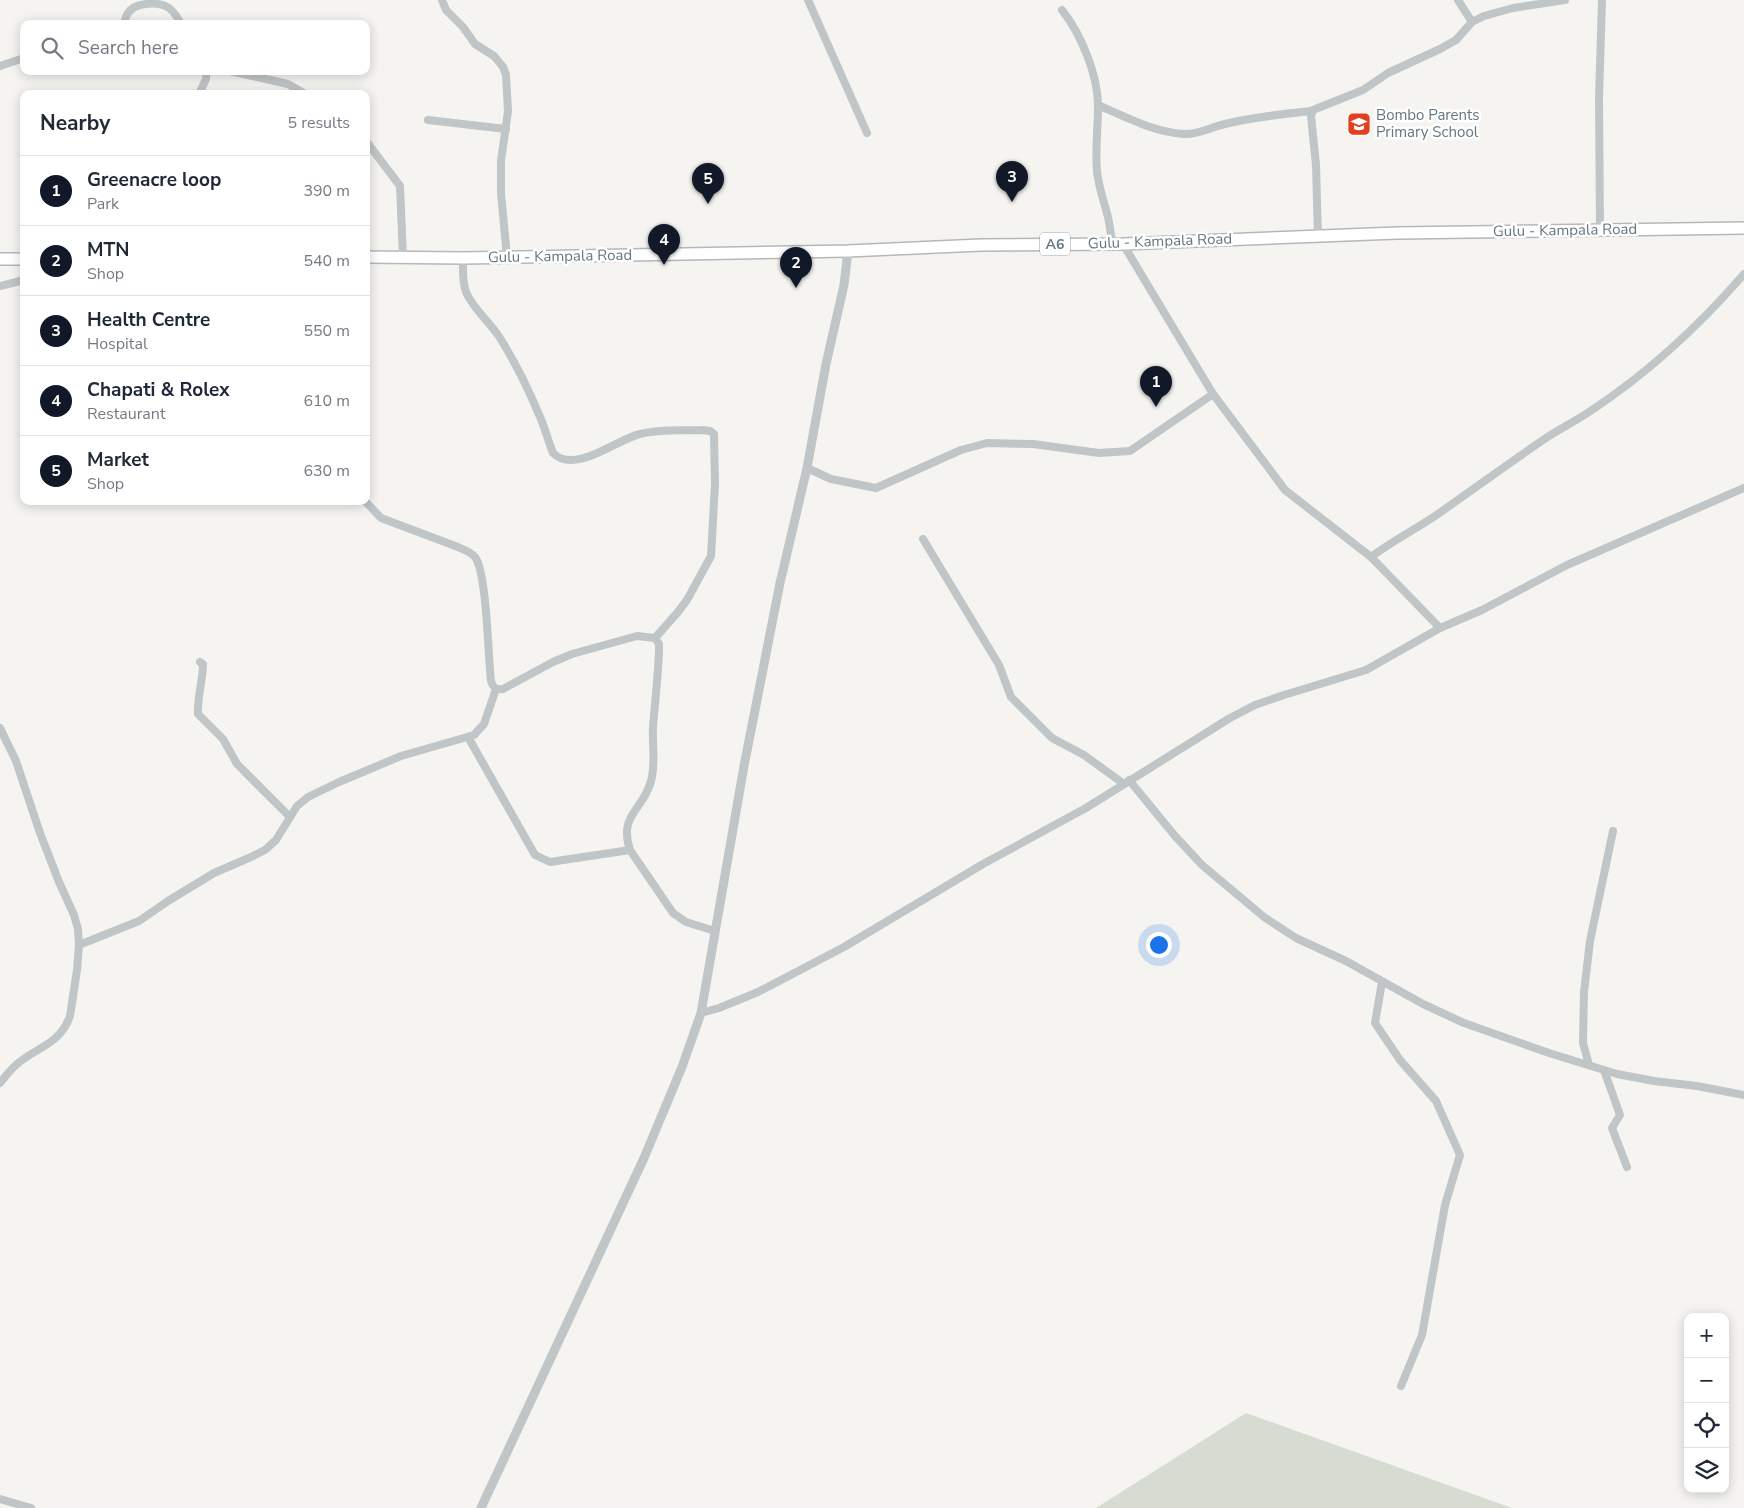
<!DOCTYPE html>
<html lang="en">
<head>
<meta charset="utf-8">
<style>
	:root { --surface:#fff; --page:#f2f2f3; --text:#1f2937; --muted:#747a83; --line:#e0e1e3; --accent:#111827 }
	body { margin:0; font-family:"Nunito Sans",sans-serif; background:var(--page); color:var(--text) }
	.controls { position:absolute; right:15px; bottom:15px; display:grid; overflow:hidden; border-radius:10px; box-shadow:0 2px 12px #0003 }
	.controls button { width:45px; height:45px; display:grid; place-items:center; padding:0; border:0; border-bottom:1px solid var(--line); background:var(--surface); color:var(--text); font:25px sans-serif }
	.you { position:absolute; left:1158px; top:944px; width:18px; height:18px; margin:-12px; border:4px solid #fff; border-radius:50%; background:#1a73e8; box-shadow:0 0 0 8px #1a73e833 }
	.badge { display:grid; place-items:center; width:32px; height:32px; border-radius:50%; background:var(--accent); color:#fff; font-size:16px; font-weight:700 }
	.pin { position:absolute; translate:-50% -41px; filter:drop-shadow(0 1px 2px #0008) }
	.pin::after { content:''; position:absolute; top:26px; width:18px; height:15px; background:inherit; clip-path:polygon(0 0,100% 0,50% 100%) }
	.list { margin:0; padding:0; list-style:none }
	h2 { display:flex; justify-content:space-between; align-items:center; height:65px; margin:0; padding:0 20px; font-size:21px }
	h2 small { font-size:16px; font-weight:400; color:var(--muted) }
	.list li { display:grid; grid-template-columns:32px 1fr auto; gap:15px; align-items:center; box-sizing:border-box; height:70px; padding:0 20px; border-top:1px solid var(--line) }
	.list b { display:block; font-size:19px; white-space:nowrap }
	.list p { margin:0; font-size:16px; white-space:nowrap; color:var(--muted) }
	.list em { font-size:16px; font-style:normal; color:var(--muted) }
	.icon { flex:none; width:28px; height:28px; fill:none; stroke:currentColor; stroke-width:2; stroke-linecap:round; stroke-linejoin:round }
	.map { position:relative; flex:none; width:1744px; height:1508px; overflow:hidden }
	.search { position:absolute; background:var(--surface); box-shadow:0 2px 12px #0003; left:20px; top:20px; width:350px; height:55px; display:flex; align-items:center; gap:12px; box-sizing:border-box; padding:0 18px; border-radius:10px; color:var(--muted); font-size:19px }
	.panel { position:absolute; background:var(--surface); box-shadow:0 2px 12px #0003; left:20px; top:90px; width:350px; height:415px; border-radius:10px }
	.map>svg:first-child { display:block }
	.green { fill:#d6dcd2 }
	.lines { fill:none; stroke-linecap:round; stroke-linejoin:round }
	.primary-casing { stroke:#b3b8bb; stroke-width:14 }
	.minor { stroke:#c0c5c7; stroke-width:8 }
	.tertiary { stroke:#c0c5c7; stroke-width:9 }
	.primary { stroke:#fff; stroke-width:11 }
	.labels { text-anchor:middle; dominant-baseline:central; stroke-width:5; stroke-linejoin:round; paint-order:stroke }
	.shield { fill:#fff; stroke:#92a0a8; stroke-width:1 }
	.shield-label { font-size:14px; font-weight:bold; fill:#637782 }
	.poi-label { font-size:15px; fill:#637782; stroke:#fff; text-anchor:start }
	.street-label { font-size:15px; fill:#637782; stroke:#fff }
</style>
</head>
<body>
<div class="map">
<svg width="1744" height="1508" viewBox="0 0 1744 1508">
	<rect width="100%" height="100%" fill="#f5f4f1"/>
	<path class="green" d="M 1246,1413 L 1512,1508 L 1096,1508 Z"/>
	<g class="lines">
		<g class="primary-casing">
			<g id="primary">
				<path d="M 366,257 L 463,258 L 848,251 L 981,245 L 1123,244 L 1397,233 L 1744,228"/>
				<path d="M 0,259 L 24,259"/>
			</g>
		</g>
		<g class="minor">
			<path d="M 442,0 L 446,10 L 463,27 L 475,44 L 494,56 L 503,67 L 506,75 L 508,111 L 501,161 L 501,193 L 507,257"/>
			<path d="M 808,0 L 867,133"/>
			<path d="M 1458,0 L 1472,22"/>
			<path d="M 1062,10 C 1081,34 1098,75 1098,106 C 1098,128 1095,150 1097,172 C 1099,188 1104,202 1108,217 C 1110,226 1111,235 1112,244"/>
			<path d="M 124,24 C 125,20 126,16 128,13 C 135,2 159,1 169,8 C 174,12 178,18 181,24"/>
			<path d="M 0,66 L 24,58"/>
			<path d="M 230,71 L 288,84 L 305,94"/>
			<path d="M 199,94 L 206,79 L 206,71"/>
			<path d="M 1098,105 C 1125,117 1154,132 1184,134 C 1199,135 1211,127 1225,124 C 1253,117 1282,114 1311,111"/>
			<path d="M 428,120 L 506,129"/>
			<path d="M 366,141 L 400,186 L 403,257"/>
			<path d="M 1600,229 L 1599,98 L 1602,0"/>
			<path d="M 1318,237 L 1316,165 L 1311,116 L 1313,110 L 1363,90 L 1388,73 L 1440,49 L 1456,40 L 1472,22 L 1484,16 L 1513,8 L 1565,0"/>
			<path d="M 1123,244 L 1213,394 L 1285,490 L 1371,557 L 1440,628"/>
			<path d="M 463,258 C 463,269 462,281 466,292 C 473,309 490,322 500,338 C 515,362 529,390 540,417 C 545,428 548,441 553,453 C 575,475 617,439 640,434 C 660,429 681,431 702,430 L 710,431 L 714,434 L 715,484 L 711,556 L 687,600 L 678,612 L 655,638"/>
			<path d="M 0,286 L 24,280"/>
			<path d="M 807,468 L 831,479 L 876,488 L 961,450 L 987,443 L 1033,444 L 1099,453 L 1130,451 L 1213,394"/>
			<path d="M 365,501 L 381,518 L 458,547 C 464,550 471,552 475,557 C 487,573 488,657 491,681 C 493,688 496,690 503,689 L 553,662 L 572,654 L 637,636 L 655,638 L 659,644 L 659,651 C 658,677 655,702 653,727 C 652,744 656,764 651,781 C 644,810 618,814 630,850 L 673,913 L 686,922 L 715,931"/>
			<path d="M 923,539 L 999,665 L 1011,697 L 1052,738 L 1084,755 L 1124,784"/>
			<path d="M 1371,557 C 1392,541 1416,529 1438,514 C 1473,489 1508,464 1543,440 C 1559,429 1576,421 1592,410 C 1649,372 1699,326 1744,274"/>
			<path d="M 200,662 L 203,664 C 203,681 197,697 198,714 L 223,739 L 237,764 L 290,817"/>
			<path d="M 0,728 L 16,761 L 40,833 L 59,882 L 74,915 L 78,929 L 79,945 L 77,970 L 70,1016 C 60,1045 36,1047 16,1065 C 10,1070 5,1077 0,1083"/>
			<path d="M 468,737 L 535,855 L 550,862 L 630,850"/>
			<path d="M 1129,780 L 1175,836 L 1202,865 L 1264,917 L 1296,938 L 1346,961 L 1423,1004 L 1464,1023 L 1549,1053 L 1617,1074 L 1654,1081 L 1697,1086 L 1744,1095"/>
			<path d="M 79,945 L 139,921 L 168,901 L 214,873 L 251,857 L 265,850 L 276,840 L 297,806 L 308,797 L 339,782 L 401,756 L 474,735 L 484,724 L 496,689"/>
			<path d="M 1382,982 L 1375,1023 L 1400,1060 L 1436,1101 L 1460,1155 L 1445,1205 L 1422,1335 L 1401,1386"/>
			<path d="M 701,1013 L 719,1008 L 758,992 L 844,947 L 983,864 L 1086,808 L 1230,718 L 1255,705 L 1284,695 L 1366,670 L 1440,628 L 1482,610 L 1567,565 L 1744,488"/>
			<path d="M 1589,1065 L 1583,1043 L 1584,992 L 1590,941 L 1613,831"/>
			<path d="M 1604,1070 L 1620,1115 L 1612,1128 L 1627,1167"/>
			<path d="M 0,1499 L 31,1508"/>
		</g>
		<path class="tertiary" d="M 481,1508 L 644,1158 L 682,1067 L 701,1013 L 744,766 L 780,583 L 807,468 L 826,364 L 844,285 L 848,251"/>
		<use href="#primary" class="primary"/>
	</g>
	<defs>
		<g id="school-square" transform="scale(1.25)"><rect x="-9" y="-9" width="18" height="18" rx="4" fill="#e33e22" stroke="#fff"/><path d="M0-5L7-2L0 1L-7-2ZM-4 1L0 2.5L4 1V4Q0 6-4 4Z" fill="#fff"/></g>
	</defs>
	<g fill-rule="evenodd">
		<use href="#school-square" x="1359" y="124"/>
	</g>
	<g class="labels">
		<rect class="shield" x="1040" y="232.5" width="30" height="23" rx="4"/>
		<g class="shield-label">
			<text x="1055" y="244">A6</text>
		</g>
		<g class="poi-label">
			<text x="1376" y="115">Bombo Parents<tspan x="1376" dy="17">Primary School</tspan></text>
		</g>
		<g class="street-label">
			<text transform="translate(1565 230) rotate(-1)">Gulu - Kampala Road</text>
			<text transform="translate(1160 241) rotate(-2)">Gulu - Kampala Road</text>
			<text transform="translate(560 256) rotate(-1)">Gulu - Kampala Road</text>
		</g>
	</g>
</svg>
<div class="controls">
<button>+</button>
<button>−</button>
<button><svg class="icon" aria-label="locate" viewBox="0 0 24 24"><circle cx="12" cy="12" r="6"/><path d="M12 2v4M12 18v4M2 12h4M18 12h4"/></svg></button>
<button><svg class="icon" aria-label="layers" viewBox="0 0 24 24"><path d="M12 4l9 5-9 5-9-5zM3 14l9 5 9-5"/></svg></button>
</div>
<div class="you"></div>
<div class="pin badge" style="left:1156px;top:407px">1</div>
<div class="pin badge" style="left:796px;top:288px">2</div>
<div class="pin badge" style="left:1012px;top:202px">3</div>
<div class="pin badge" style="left:664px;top:265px">4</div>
<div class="pin badge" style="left:708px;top:204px">5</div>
<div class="search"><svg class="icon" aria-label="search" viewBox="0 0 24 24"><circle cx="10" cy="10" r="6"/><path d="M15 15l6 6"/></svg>Search here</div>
<section class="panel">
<h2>Nearby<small>5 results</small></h2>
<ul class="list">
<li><span class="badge">1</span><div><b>Greenacre loop</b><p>Park</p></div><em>390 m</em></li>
<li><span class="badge">2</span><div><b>MTN</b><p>Shop</p></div><em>540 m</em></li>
<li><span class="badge">3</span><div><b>Health Centre</b><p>Hospital</p></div><em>550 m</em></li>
<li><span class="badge">4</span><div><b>Chapati &amp; Rolex</b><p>Restaurant</p></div><em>610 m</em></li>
<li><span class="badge">5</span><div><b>Market</b><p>Shop</p></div><em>630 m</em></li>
</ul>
</section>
</div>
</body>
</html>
